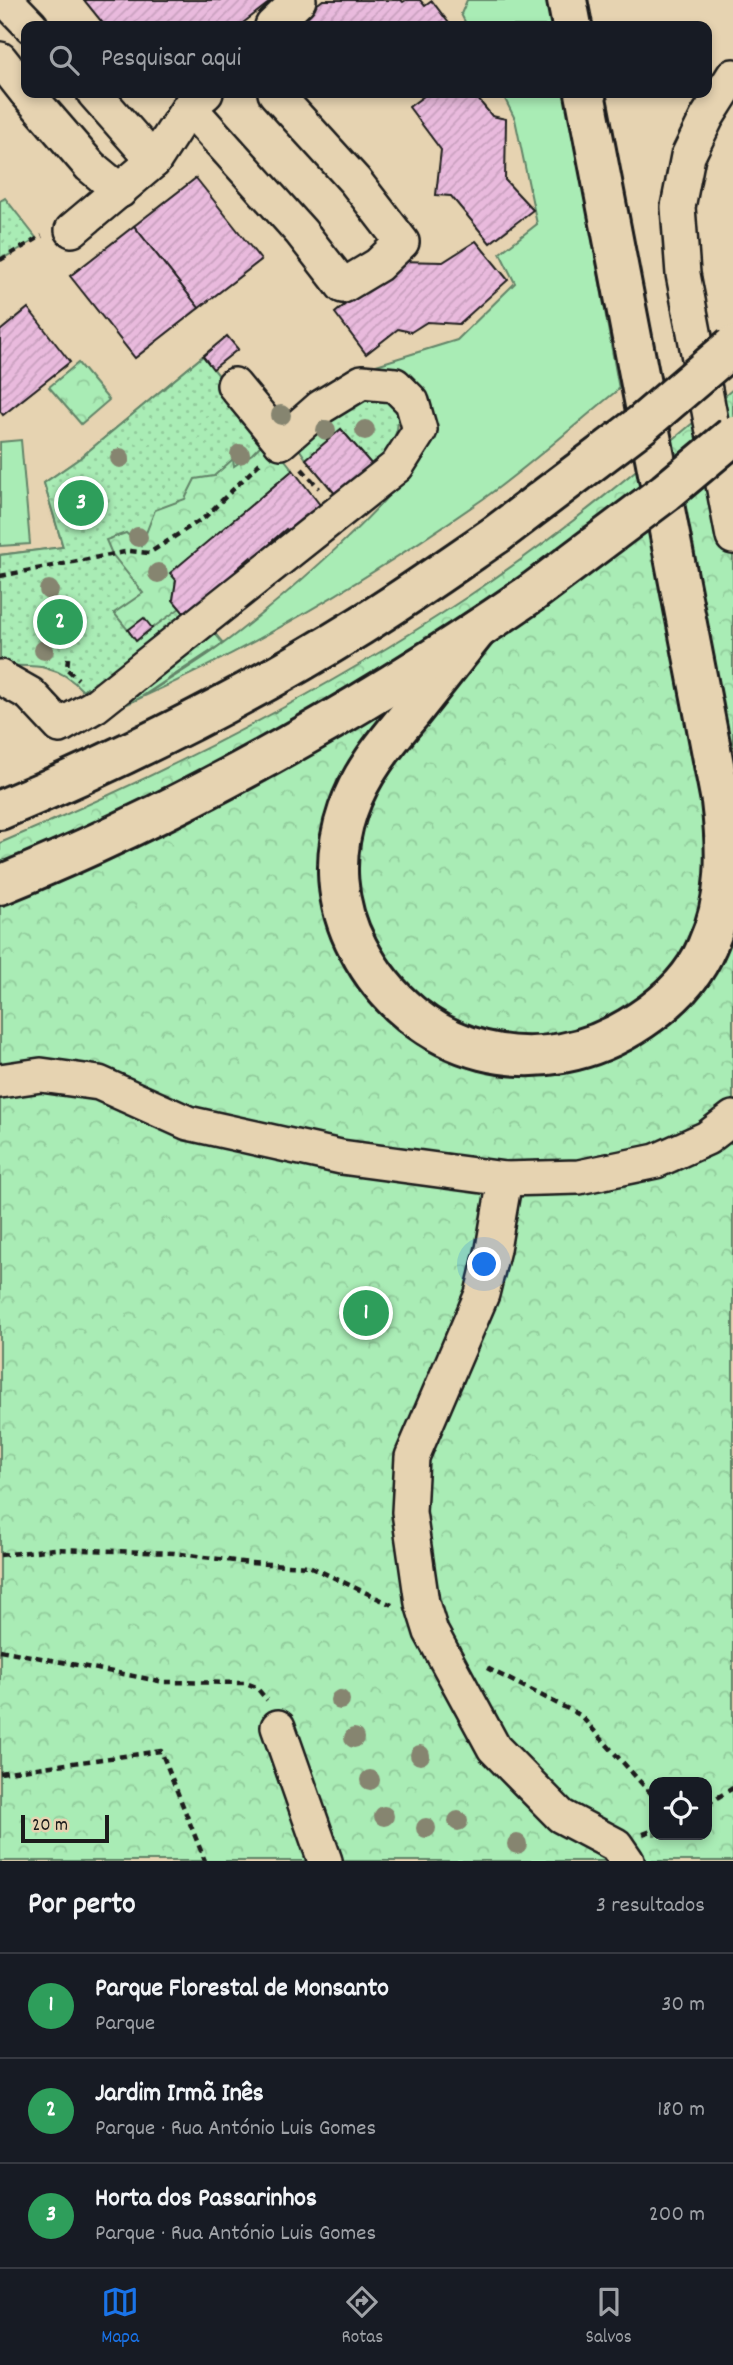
<!DOCTYPE html>
<html lang="pt">
<head>
<meta charset="utf-8">
<style>
	:root { --surface:#171b24; --page:#20242c; --text:#f1f3f6; --muted:#9ea1a6; --line:#363941; --accent:#1a73e8 }
	body { margin:0; font-family:Dekko,sans-serif; background:var(--page); color:var(--text) }
	.controls { position:absolute; right:21px; bottom:21px; display:grid; overflow:hidden; border-radius:14px; box-shadow:0 4px 10px #0003 }
	.controls button { width:63px; height:63px; display:grid; place-items:center; padding:0; border:0; border-bottom:2px solid var(--line); background:var(--surface); color:var(--text); font:35px sans-serif }
	.scale { position:absolute; left:21px; bottom:18px; width:88px; box-sizing:border-box; padding-left:7px; border:4px solid #1c1c1c; border-top:0; font-size:19px; line-height:24px; white-space:nowrap; color:#1c1c1c; -webkit-text-stroke:5px #e6d3b1; paint-order:stroke }
	.you { position:absolute; left:485px; top:1265px; width:24px; height:24px; margin:-18px; border:5px solid #fff; border-radius:50%; background:#1a73e8; box-shadow:0 0 0 10px #1a73e833 }
	.badge { display:grid; place-items:center; width:46px; height:46px; border-radius:50%; background:var(--accent); color:#fff; font-size:23px; font-weight:700 }
	.pin { position:absolute; translate:-50% -50%; border:4px solid #fff; box-shadow:0 2px 7px #0006 }
	.list { margin:0; padding:0; list-style:none }
	h2 { display:flex; justify-content:space-between; align-items:center; height:91px; margin:0; padding:0 28px; font-size:30px }
	h2 small { font-size:23px; font-weight:400; color:var(--muted) }
	.list li { display:grid; grid-template-columns:46px 1fr auto; gap:21px; align-items:center; box-sizing:border-box; height:105px; padding:0 28px; border-top:2px solid var(--line) }
	.list b { display:block; font-size:26px; white-space:nowrap }
	.list p { margin:0; font-size:23px; white-space:nowrap; color:var(--muted) }
	.list em { font-size:23px; font-style:normal; color:var(--muted) }
	.icon { flex:none; width:38px; height:38px; fill:none; stroke:currentColor; stroke-width:2; stroke-linecap:round; stroke-linejoin:round }
	.map { position:relative; flex:none; width:733px; height:1861px; overflow:hidden }
	.search { position:absolute; background:var(--surface); box-shadow:0 4px 10px #0003; left:21px; right:21px; top:21px; height:77px; display:flex; align-items:center; gap:18px; box-sizing:border-box; padding:0 24px; border-radius:14px; color:var(--muted); font-size:26px }
	.sheet { height:406px; background:var(--surface) }
	nav { display:flex; justify-content:space-around; align-items:center; box-sizing:border-box; height:98px; border-top:2px solid var(--line); background:var(--surface); font-size:19px; color:var(--muted) }
	nav a { display:grid; justify-items:center; gap:4px }
	nav .on { color:var(--accent) }
	.map>svg:first-child { display:block }
	.grass { fill:#a9ecb5; stroke:#628468; stroke-width:2 }
	.park { fill:url(#park-crowns); stroke:#628468; stroke-width:2; fill-rule:evenodd }
	.garden { fill:url(#garden-dots); stroke:#628468; stroke-width:2 }
	.building { fill:url(#building-hatch); stroke:#1c1c1c; stroke-width:2 }
	.lines { fill:none; stroke-linecap:round; stroke-linejoin:round }
	.minor-casing { stroke:#1c1c1c; stroke-width:38 }
	.highway-casing { stroke:#1c1c1c; stroke-width:44 }
	.path { stroke:#1c1c1c; stroke-width:4.5; stroke-dasharray:7 5; stroke-linecap:butt }
	.minor { stroke:#e6d3b1; stroke-width:33 }
	.highway { stroke:#e6d3b1; stroke-width:38 }
	.highway-bridge-casing { stroke:#1c1c1c; stroke-width:44; stroke-linecap:butt }
	.highway-bridge { stroke:#e6d3b1; stroke-width:38 }
	.tree { fill:#868570 }
</style>
</head>
<body>
<div class="map">
<svg width="733" height="1861" viewBox="0 0 733 1861">
	<defs>
		<pattern id="park-crowns" width="20" height="18" patternUnits="userSpaceOnUse" patternTransform="scale(1.75)"><rect width="20" height="18" fill="#a9ecb5"/><path d="M2 6a3 3 0 1 1 6 0M12 15a3 3 0 1 1 6 0" fill="none" stroke="#91ca9b"/></pattern>
		<pattern id="garden-dots" width="8" height="8" patternUnits="userSpaceOnUse" patternTransform="scale(1.75)"><rect width="8" height="8" fill="#a9ecb5"/><path d="M2 2h.1M6 6h.1" fill="none" stroke="#91ca9b" stroke-width="1.8" stroke-linecap="round"/></pattern>
		<pattern id="building-hatch" width="6" height="6" patternUnits="userSpaceOnUse" patternTransform="scale(1.75)"><rect width="6" height="6" fill="#e9badd"/><path d="M-1 1l2-2M0 6l6-6M5 7l2-2" fill="none" stroke="#c79fbd"/></pattern>
	</defs>
	<rect width="100%" height="100%" fill="#e6d3b1"/>
	<filter id="ink" filterUnits="userSpaceOnUse"><feTurbulence type="fractalNoise" baseFrequency=".0143" numOctaves="2"/><feDisplacementMap in="SourceGraphic" scale="14" xChannelSelector="R" yChannelSelector="G"/><feConvolveMatrix kernelMatrix="1 2 1 2 8 2 1 2 1" color-interpolation-filters="sRGB"/></filter>
	<g filter="url(#ink)">
		<g class="grass">
			<path d="M 467,0 L 549,0 L 554,26 L 467,26 L 461,14 Z"/>
			<path d="M 502,93 L 566,93 L 619,389 C 574,425 530,466 483,499 C 374,575 259,645 138,699 C 161,685 184,671 206,656 C 256,622 431,478 434,421 C 435,414 428,404 425,397 C 414,375 396,369 373,366 L 457,340 L 515,283 L 500,253 L 537,224 L 515,119 Z"/>
			<path d="M 21,440 L 30,544 L 0,546 L 0,442 Z"/>
		</g>
		<g class="park">
			<path d="M 203,356 L 293,470 L 171,573 L 176,580 L 173,600 L 189,619 L 90,698 L 69,676 L 33,664 L 1,667 L 0,555 L 63,547 L 44,483 L 80,458 Z"/>
			<path d="M 78,363 L 109,400 L 81,424 L 49,387 Z"/>
			<path d="M 733,389 L 733,1861 L 0,1861 L 0,843 C 162,775 320,695 467,597 C 561,535 647,462 733,389 ZM 654,1782 L 707,1782 L 707,1835 L 654,1835 Z"/>
		</g>
		<g class="garden">
			<path d="M 5,198 L 37,239 L 0,260 L 0,201 Z"/>
			<path d="M 203,356 L 269,437 L 252,454 L 234,466 L 233,459 L 214,476 L 195,479 L 185,499 L 155,510 L 141,546 L 126,533 L 106,540 L 112,554 L 143,593 L 114,613 L 136,640 L 180,608 L 189,619 L 92,693 L 87,687 L 83,691 C 56,662 36,666 0,666 L 0,555 L 63,547 L 44,483 L 80,458 Z"/>
			<path d="M 366,391 L 396,401 C 403,432 393,444 373,466 L 341,429 L 306,459 L 294,441 Z"/>
			<path d="M 212,630 L 223,643 L 138,699 L 99,717 Z"/>
		</g>
		<g class="building">
			<path d="M 84,0 L 268,0 L 270,2 L 239,26 L 105,26 Z"/>
			<path d="M 323,0 L 401,0 L 403,2 L 406,0 L 420,0 L 425,6 L 432,1 L 451,26 L 288,26 Z"/>
			<path d="M 428,93 L 473,93 L 492,116 L 506,119 L 505,180 L 533,210 L 490,243 L 451,196 L 436,195 L 441,150 L 409,107 Z"/>
			<path d="M 196,178 L 261,260 L 199,308 L 134,226 Z"/>
			<path d="M 134,226 L 199,308 L 135,358 L 70,276 Z"/>
			<path d="M 476,241 L 508,280 L 459,324 L 427,322 L 411,332 L 398,329 L 366,354 L 335,313 L 397,261 L 443,262 Z"/>
			<path d="M 28,308 L 70,362 L 3,415 L 0,411 L 0,331 Z"/>
			<path d="M 227,336 L 238,349 L 213,369 L 203,356 Z"/>
			<path d="M 341,429 L 373,466 L 336,495 L 306,459 Z"/>
			<path d="M 293,470 L 324,510 L 292,536 L 286,529 L 271,542 L 277,551 L 259,566 L 251,557 L 236,570 L 242,579 L 189,619 L 173,600 L 176,580 L 170,573 Z"/>
			<path d="M 144,618 L 152,628 L 136,641 L 128,630 Z"/>
		</g>
		<g class="lines">
			<g class="minor-casing">
				<g id="minor">
					<path d="M 6,0 L 31,26"/>
					<path d="M 272,26 L 299,0"/>
					<path d="M 0,59 L 26,92"/>
					<path d="M 733,76 L 707,117 L 688,156 L 678,207 L 683,274 L 733,537"/>
					<path d="M 27,93 L 90,166 L 120,191"/>
					<path d="M 94,93 L 154,161"/>
					<path d="M 189,107 L 301,232 L 343,286 L 378,265 L 402,242 L 355,181 L 275,93"/>
					<path d="M 72,230 L 154,161 L 189,107 L 206,93"/>
					<path d="M 0,677 L 30,694 L 60,726 L 95,706 L 397,466 L 420,430 L 412,402 L 395,385 L 362,382 L 321,407 L 281,442 L 234,385"/>
					<path d="M 0,1081 L 41,1075 L 99,1083 L 188,1123 L 341,1157 L 505,1179 L 579,1177 L 656,1161 L 707,1138 L 733,1118"/>
					<path d="M 505,1179 L 493,1249 L 482,1294 L 412,1457 L 409,1512 L 422,1603 L 431,1632 L 494,1748 L 561,1816 L 616,1845 L 627,1861"/>
					<path d="M 278,1727 L 325,1861"/>
				</g>
			</g>
			<g class="highway-casing">
				<g id="highway">
					<path d="M 567,0 L 572,26"/>
					<path d="M 477,630 C 455,658 433,685 411,713 C 386,743 361,772 348,810 C 332,856 335,905 358,948 C 414,1056 540,1089 641,1020 C 668,1002 694,977 707,946 C 728,900 727,850 721,801 L 585,93"/>
					<path d="M 0,810 C 124,758 246,697 360,626 C 407,597 452,565 497,534"/>
					<path d="M 0,885 C 189,808 366,707 533,592"/>
				</g>
			</g>
			<g class="path">
				<path d="M 0,260 L 42,236"/>
				<path d="M 302,469 L 319,488"/>
				<path d="M 0,576 L 130,551 L 149,553 L 205,517 L 261,462"/>
				<path d="M 68,658 L 67,669 L 78,679"/>
				<path d="M 0,1555 L 55,1549 L 174,1553 L 249,1563 L 309,1566 L 392,1605"/>
				<path d="M 0,1650 L 164,1682 L 246,1683 L 256,1687 L 267,1700"/>
				<path d="M 487,1668 L 580,1715 L 654,1797"/>
				<path d="M 0,1773 L 161,1751 L 205,1861"/>
				<path d="M 707,1804 L 733,1788"/>
				<path d="M 643,1834 L 654,1830"/>
			</g>
			<use href="#minor" class="minor"/>
			<use href="#highway" class="highway"/>
			<g class="highway-bridge-casing">
				<g id="highway-bridge">
					<path d="M 497,534 L 642,424 L 733,346"/>
					<path d="M 533,592 L 666,492 L 733,436"/>
				</g>
			</g>
			<use href="#highway-bridge" class="highway-bridge"/>
		</g>
		<g class="tree">
			<circle cx="281" cy="415" r="10"/>
			<circle cx="326" cy="430" r="10"/>
			<circle cx="365" cy="430" r="10"/>
			<circle cx="240" cy="454" r="10"/>
			<circle cx="120" cy="458" r="10"/>
			<circle cx="84" cy="504" r="10"/>
			<circle cx="138" cy="537" r="10"/>
			<circle cx="158" cy="573" r="10"/>
			<circle cx="49" cy="590" r="10"/>
			<circle cx="69" cy="620" r="10"/>
			<circle cx="44" cy="650" r="10"/>
			<circle cx="340" cy="1700" r="10"/>
			<circle cx="354" cy="1738" r="10"/>
			<circle cx="420" cy="1755" r="10"/>
			<circle cx="370" cy="1780" r="10"/>
			<circle cx="384" cy="1816" r="10"/>
			<circle cx="458" cy="1821" r="10"/>
			<circle cx="426" cy="1828" r="10"/>
			<circle cx="517" cy="1844" r="10"/>
		</g>
	</g>
</svg>
<div class="controls">
<button><svg class="icon" aria-label="locate" viewBox="0 0 24 24"><circle cx="12" cy="12" r="6"/><path d="M12 2v4M12 18v4M2 12h4M18 12h4"/></svg></button>
</div>
<div class="scale">20 m</div>
<div class="you"></div>
<div class="pin badge" style="left:366px;top:1313px;background:#2e9e5b">1</div>
<div class="pin badge" style="left:60px;top:622px;background:#2e9e5b">2</div>
<div class="pin badge" style="left:81px;top:503px;background:#2e9e5b">3</div>
<div class="search"><svg class="icon" aria-label="search" viewBox="0 0 24 24"><circle cx="10" cy="10" r="6"/><path d="M15 15l6 6"/></svg>Pesquisar aqui</div>
</div>
<section class="sheet">
<h2>Por perto<small>3 resultados</small></h2>
<ul class="list">
<li><span class="badge" style="background:#2e9e5b">1</span><div><b>Parque Florestal de Monsanto</b><p>Parque</p></div><em>30 m</em></li>
<li><span class="badge" style="background:#2e9e5b">2</span><div><b>Jardim Irmã Inês</b><p>Parque · Rua António Luis Gomes</p></div><em>180 m</em></li>
<li><span class="badge" style="background:#2e9e5b">3</span><div><b>Horta dos Passarinhos</b><p>Parque · Rua António Luis Gomes</p></div><em>200 m</em></li>
</ul>
</section>
<nav>
<a class="on"><svg class="icon" aria-label="map" viewBox="0 0 24 24"><path d="M3 6l6-2 6 2 6-2v14l-6 2-6-2-6 2zM9 4v14M15 6v14"/></svg>Mapa</a>
<a><svg class="icon" aria-label="directions" viewBox="0 0 24 24"><path d="M12 3l9 9-9 9-9-9zM9 14v-3h6M13 9l2 2-2 2"/></svg>Rotas</a>
<a><svg class="icon" aria-label="saved" viewBox="0 0 24 24"><path d="M7 4h10v16l-5-4-5 4z"/></svg>Salvos</a>
</nav>
</body>
</html>
